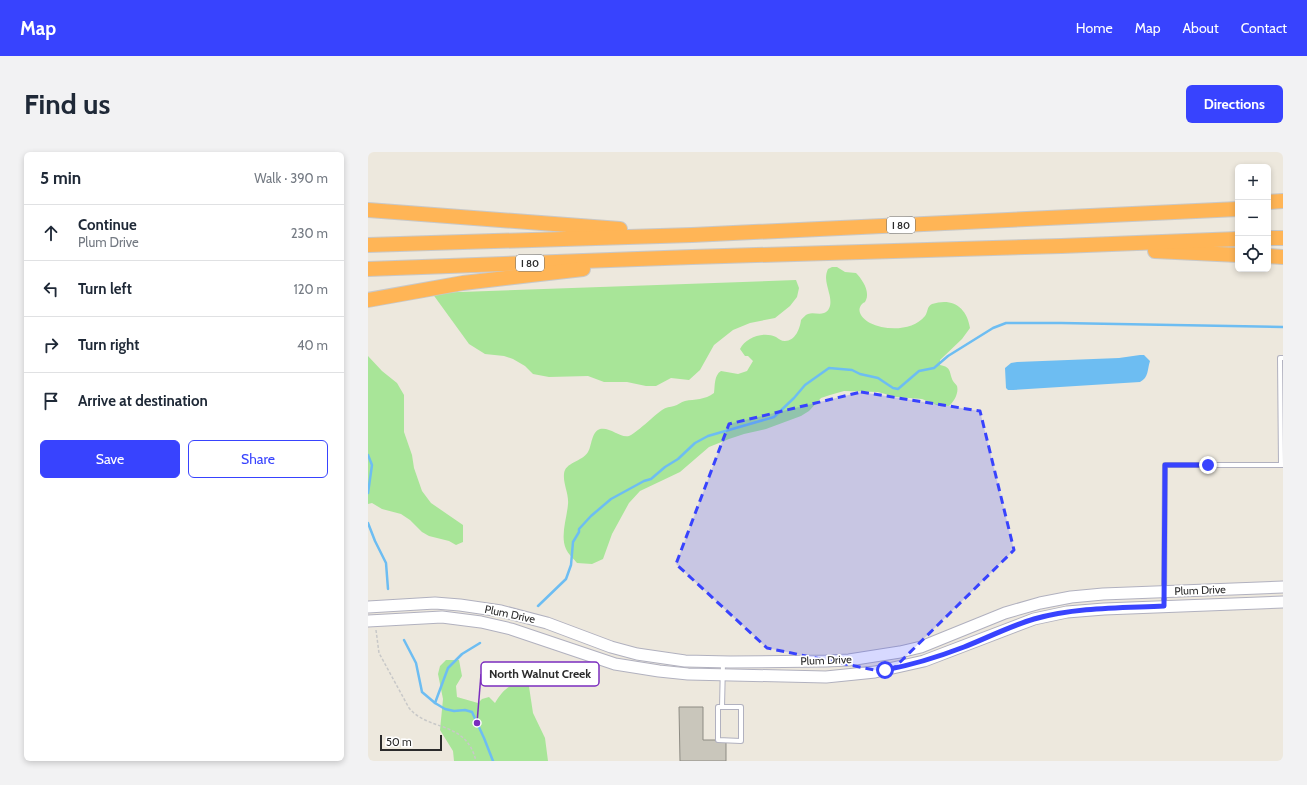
<!DOCTYPE html>
<html lang="en">
<head>
<meta charset="utf-8">
<style>
	:root { --surface:#fff; --page:#f2f2f3; --text:#1f2937; --muted:#747a83; --line:#e0e1e3; --accent:#3843fe }
	body { margin:0; font-family:Cabin,sans-serif; background:var(--page); color:var(--text) }
	.controls { position:absolute; right:12px; top:12px; display:grid; overflow:hidden; border-radius:6px; box-shadow:0 2px 6px #0003 }
	.controls button { width:36px; height:36px; display:grid; place-items:center; padding:0; border:0; border-bottom:1px solid var(--line); background:var(--surface); color:var(--text); font:20px sans-serif }
	.scale { position:absolute; left:12px; bottom:10px; width:62px; box-sizing:border-box; padding-left:4px; border:2px solid #2b2b2b; border-top:0; font-size:11px; line-height:14px; white-space:nowrap; color:#2b2b2b; -webkit-text-stroke:3px #fff; paint-order:stroke }
	.stop { position:absolute; width:12px; height:12px; margin:-9px; border:3px solid #3843fe; border-radius:50%; background:#fff }
	.stop.end { background:#3843fe; border-color:#fff; box-shadow:0 1px 4px #0008 }
	.list { margin:0; padding:0; list-style:none }
	h2 { display:flex; justify-content:space-between; align-items:center; height:52px; margin:0; padding:0 16px; font-size:17px }
	h2 small { font-size:13px; font-weight:400; color:var(--muted) }
	.list li { display:grid; grid-template-columns:26px 1fr auto; gap:12px; align-items:center; box-sizing:border-box; height:56px; padding:0 16px; border-top:1px solid var(--line) }
	.list b { display:block; font-size:15px; white-space:nowrap }
	.list p { margin:0; font-size:13px; white-space:nowrap; color:var(--muted) }
	.list em { font-size:13px; font-style:normal; color:var(--muted) }
	.actions { display:flex; gap:8px; padding:12px 16px }
	.actions a { flex:1; padding:9px 0; border:1px solid var(--accent); border-radius:6px; text-align:center; font-size:14px; color:var(--accent) }
	.actions .main { background:var(--accent); color:#fff }
	.icon { flex:none; width:22px; height:22px; fill:none; stroke:currentColor; stroke-width:2; stroke-linecap:round; stroke-linejoin:round }
	.map { position:relative; flex:none; width:915px; height:609px; overflow:hidden; border-radius:6px }
	header { display:flex; align-items:center; gap:24px; box-sizing:border-box; height:56px; padding:0 20px; background:var(--accent); color:#fff }
	header strong { font-size:19px }
	nav { display:flex; gap:22px; margin-inline-start:auto; font-size:14px }
	.intro { display:flex; align-items:center; justify-content:space-between; box-sizing:border-box; height:96px; padding:0 24px }
	h1 { margin:0; font-size:28px }
	.button { padding:10px 18px; border-radius:6px; background:var(--accent); color:#fff; font-size:14px; font-weight:700 }
	main { display:flex; gap:24px; padding:0 24px }
	aside { flex:1; background:var(--surface); border-radius:6px; box-shadow:0 2px 6px #0003 }
	.map>svg:first-child { display:block }
	.green { fill:#a8e598 }
	.water { fill:#6dbdf2 }
	.lines { fill:none; stroke-linecap:round; stroke-linejoin:round }
	.stream { stroke:#6dbdf2; stroke-width:2.5 }
	.building { fill:#c9c6bb; stroke:#8d8b83 }
	.lane-casing { stroke:#b1b1bf; stroke-width:6 }
	.secondary-casing { stroke:#b1b1bf; stroke-width:13 }
	.highway-casing { stroke:#c8c8c8; stroke-width:16 }
	.path { stroke:#c8c8c8; stroke-width:1.5; stroke-dasharray:3 2; stroke-linecap:butt }
	.lane { stroke:#fff; stroke-width:4 }
	.secondary { stroke:#fff; stroke-width:11 }
	.highway { stroke:#ffb556; stroke-width:14 }
	.route { stroke:#3843fe; stroke-width:5 }
	.marked { fill:#3843fe; fill-opacity:0.2; stroke:#3843fe; stroke-width:3; stroke-dasharray:8 5; stroke-linejoin:round }
	.labels { text-anchor:middle; dominant-baseline:central; stroke-width:3.5; stroke-linejoin:round; paint-order:stroke }
	.shield { fill:#fff; stroke:#6b6b6b; stroke-width:1 }
	.shield-label { font-size:10px; font-weight:bold; fill:#2b2b2b }
	.street-label { font-size:11px; fill:#2b2b2b; stroke:#fff }
	.leader { fill:none; stroke:#7b2cbf; stroke-width:1.5 }
	.callout-dot { fill:#7b2cbf; stroke:#fff; stroke-width:1.5 }
	.callout { fill:#fff; stroke:#7b2cbf; stroke-width:1.5 }
	.callout-label { font-size:12px; text-anchor:middle; font-weight:bold; fill:#2b2b2b }
</style>
</head>
<body>
<header>
<strong>Map</strong>
<nav><a>Home</a><a>Map</a><a>About</a><a>Contact</a></nav>
</header>
<div class="intro"><h1>Find us</h1><a class="button">Directions</a></div>
<main>
<aside>
<h2>5 min<small>Walk · 390 m</small></h2>
<ul class="list">
<li><svg class="icon" aria-label="ahead" viewBox="0 0 24 24"><path d="M12 20V5M6 11l6-6 6 6"/></svg><div><b>Continue</b><p>Plum Drive</p></div><em>230 m</em></li>
<li><svg class="icon" aria-label="left" viewBox="0 0 24 24"><path d="M17 20v-9H6M10 6l-5 5 5 5"/></svg><div><b>Turn left</b></div><em>120 m</em></li>
<li><svg class="icon" aria-label="right" viewBox="0 0 24 24"><path d="M7 20v-9h11M14 6l5 5-5 5"/></svg><div><b>Turn right</b></div><em>40 m</em></li>
<li><svg class="icon" aria-label="arrive" viewBox="0 0 24 24"><path d="M6 21V4h12l-3 4 3 4H6"/></svg><div><b>Arrive at destination</b></div></li>
</ul>
<div class="actions"><a class="main">Save</a><a>Share</a></div>
</aside>
<div class="map">
<svg width="915" height="609" viewBox="0 0 915 609">
	<rect width="100%" height="100%" fill="#ede8dd"/>
	<g class="green">
		<path d="M 464,115 L 469,115 L 477,120 L 488,121 C 494,127 502,139 498,148 C 496,152 497,149 494,152 C 487,160 496,168 502,171 C 518,179 545,179 557,164 C 560,160 559,154 564,152 C 585,145 599,156 602,176 L 594,187 L 572,208 L 572,213 C 584,215 581,221 585,229 C 586,231 588,232 589,234 C 591,241 586,250 581,254 L 569,253 L 554,247 L 528,245 L 510,240 L 476,239 L 462,243 L 453,246 L 441,259 L 433,264 L 398,277 L 376,282 L 361,287 L 341,295 L 312,320 L 272,339 L 261,351 L 244,382 L 235,407 L 224,412 L 209,411 C 206,407 200,402 198,397 C 192,384 199,366 200,352 C 201,342 195,332 196,322 C 197,310 214,310 220,300 C 224,294 223,280 232,277 C 243,275 251,286 261,284 C 266,283 288,262 294,258 C 298,255 302,255 306,254 C 310,253 313,250 317,249 C 327,247 337,248 346,241 C 347,234 346,223 353,219 L 370,222 L 379,219 L 385,209 L 380,204 L 377,204 L 372,197 C 378,185 396,179 408,185 C 411,187 413,189 417,189 C 427,189 432,177 433,168 C 435,166 437,163 440,162 C 445,160 451,163 456,161 C 464,158 463,148 461,141 C 459,132 456,126 460,117 Z"/>
		<path d="M 428,128 L 431,136 L 429,145 L 422,154 L 407,166 L 382,171 L 365,178 L 346,193 L 332,218 L 321,228 L 303,226 L 288,234 L 278,234 L 259,230 L 236,230 L 220,224 L 181,225 L 165,222 L 157,214 L 145,207 L 136,204 L 117,202 L 101,192 L 64,141 Z"/>
		<path d="M 0,204 L 14,219 L 29,231 L 36,243 L 36,280 L 44,303 L 46,316 L 54,339 L 63,351 L 95,373 L 95,390 L 88,393 L 81,389 L 61,384 L 54,380 L 42,368 L 33,362 L 14,357 L 4,351 L 0,352 Z"/>
		<path d="M 78,508 L 91,508 L 94,524 L 88,534 L 89,545 L 110,551 L 114,547 L 121,545 L 127,551 C 136,536 142,532 160,528 L 165,561 L 177,586 L 180,609 L 86,609 L 85,599 L 72,578 L 75,547 L 70,522 L 72,514 Z"/>
	</g>
	<path class="water" d="M 772,203 L 776,203 L 782,209 C 779,218 781,225 772,230 L 645,238 L 640,238 L 638,236 L 637,216 L 643,211 L 649,210 L 751,206 Z"/>
	<g class="lines">
		<g class="stream">
			<path d="M 0,303 L 4,313 L 0,341"/>
			<path d="M 0,371 L 7,389 L 18,411 L 20,437"/>
			<path d="M 170,454 L 198,427 L 203,413 L 205,390 L 211,380 L 211,377 L 223,364 L 243,347 L 276,329 L 283,327 L 297,315 L 310,307 L 327,291 L 340,284 L 406,265 L 426,246 L 437,233 L 461,216 L 484,218 L 492,222 L 510,226 L 525,236 L 530,237 L 551,219 L 566,216 L 580,204 L 625,176 L 638,171 L 693,171 L 915,175"/>
			<path d="M 36,488 L 48,511 L 54,540 L 67,551 L 77,557 L 86,559 L 97,558 L 104,560 L 116,586 L 125,609"/>
			<path d="M 67,551 L 80,516 L 94,502 L 112,491"/>
		</g>
	</g>
	<path class="building" d="M 311,555 L 335,555 L 335,588 L 358,588 L 358,609 L 312,609 Z"/>
	<g class="lines">
		<g class="lane-casing">
			<g id="lane">
				<path d="M 913,313 L 912,206 L 915,206"/>
				<path d="M 796,454 L 797,313 L 915,313"/>
				<path d="M 354,555 L 373,555 L 373,589 L 350,588 L 350,555 L 354,555 L 355,511"/>
			</g>
		</g>
		<g class="secondary-casing">
			<g id="secondary">
				<path d="M 0,455 L 67,451 L 92,453 L 133,459 L 179,471 L 243,495 L 269,502 L 317,509 L 362,510 L 458,509 L 481,508 L 532,500 L 553,495 L 637,461 L 672,451 L 703,445 L 735,442 L 915,435"/>
				<path d="M 0,469 L 74,465 L 113,470 L 143,477 L 247,512 L 291,519 L 320,522 L 458,525 L 507,520 L 556,509 L 666,467 L 699,460 L 736,457 L 915,450"/>
			</g>
		</g>
		<g class="highway-casing">
			<g id="highway">
				<path d="M 900,50 L 915,49"/>
				<path d="M 0,58 L 252,77"/>
				<path d="M 900,86 L 915,86"/>
				<path d="M 0,93 L 324,83 L 870,57"/>
				<path d="M 787,99 L 870,103"/>
				<path d="M 900,104 L 915,105"/>
				<path d="M 0,117 L 324,105 L 693,94 L 870,87"/>
				<path d="M 0,148 L 95,131 L 215,117"/>
			</g>
		</g>
		<path class="path" d="M 8,478 L 11,501 L 41,556 C 61,580 98,568 108,609"/>
		<use href="#lane" class="lane"/>
		<use href="#secondary" class="secondary"/>
		<use href="#highway" class="highway"/>
	</g>
	<g class="lines">
		<path class="route" d="M 517,518 C 544,513 570,505 596,495 C 619,486 642,474 666,467 C 708,455 753,456 796,454 L 797,313 L 840,313"/>
	</g>
	<path class="marked" d="M 493,240 L 612,259 L 646,398 L 521,521 L 399,496 L 308,412 L 361,272 Z"/>
	<g class="labels">
		<g class="shield">
			<rect x="519" y="65" width="28" height="16" rx="3"/>
			<rect x="148" y="103" width="28" height="16" rx="3"/>
		</g>
		<g class="shield-label">
			<text x="533" y="73">I 80</text>
			<text x="162" y="111">I 80</text>
		</g>
		<g class="street-label">
			<text transform="translate(832 438) rotate(-2)">Plum Drive</text>
			<text transform="translate(142 462) rotate(12)">Plum Drive</text>
			<text transform="translate(458 508) rotate(-2)">Plum Drive</text>
		</g>
	</g>
	<path class="leader" d="M109 571L113 522"/>
	<circle class="callout-dot" cx="109" cy="571" r="4"/>
	<rect class="callout" x="113" y="510" width="118" height="24" rx="4"/>
	<g class="callout-label">
		<text x="172" y="526">North Walnut Creek</text>
	</g>
</svg>
<div class="controls">
<button>+</button>
<button>−</button>
<button><svg class="icon" aria-label="locate" viewBox="0 0 24 24"><circle cx="12" cy="12" r="6"/><path d="M12 2v4M12 18v4M2 12h4M18 12h4"/></svg></button>
</div>
<div class="scale">50 m</div>
<div class="stop" style="left:517px;top:518px"></div>
<div class="stop end" style="left:840px;top:313px"></div>
</div>
</main>
</body>
</html>
